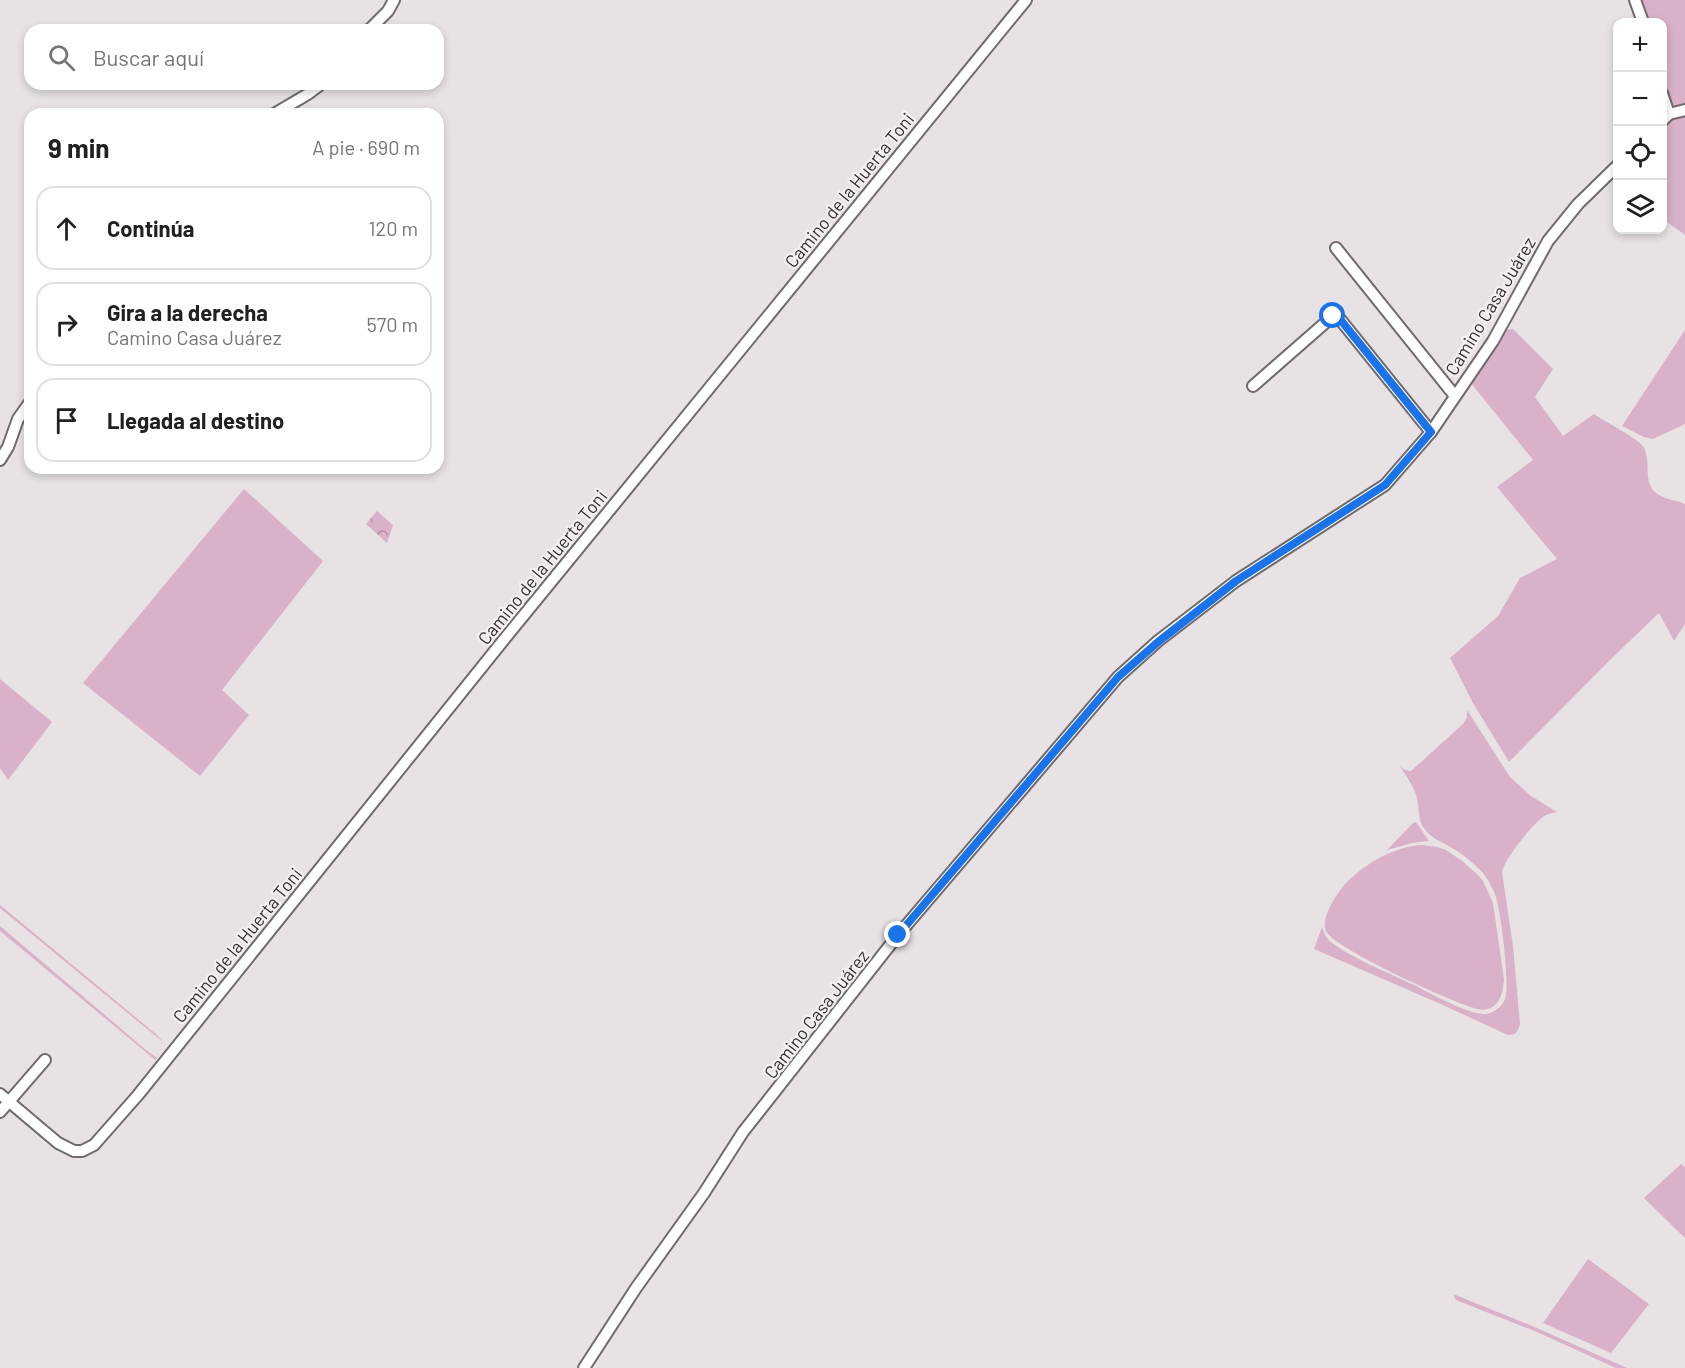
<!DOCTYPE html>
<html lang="es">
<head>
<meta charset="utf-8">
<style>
	:root { --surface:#fff; --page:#f6f6f6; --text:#202124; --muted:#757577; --line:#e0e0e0 }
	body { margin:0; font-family:Barlow,sans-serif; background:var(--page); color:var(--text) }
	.controls { position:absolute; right:18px; top:18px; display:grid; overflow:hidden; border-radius:12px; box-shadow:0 3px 9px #0003 }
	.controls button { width:54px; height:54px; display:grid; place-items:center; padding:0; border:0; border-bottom:2px solid var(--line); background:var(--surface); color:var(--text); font:30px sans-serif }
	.stop { position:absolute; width:18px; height:18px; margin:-14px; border:4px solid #1a73e8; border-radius:50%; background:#fff }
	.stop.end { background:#1a73e8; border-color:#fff; box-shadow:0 2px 6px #0008 }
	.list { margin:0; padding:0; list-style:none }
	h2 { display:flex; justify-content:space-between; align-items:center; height:78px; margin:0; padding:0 24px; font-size:26px }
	h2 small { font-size:20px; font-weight:400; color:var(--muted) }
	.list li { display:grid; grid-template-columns:39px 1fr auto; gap:18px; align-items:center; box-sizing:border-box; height:84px; margin:0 12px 12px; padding:0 12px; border:2px solid var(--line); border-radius:18px }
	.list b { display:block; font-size:22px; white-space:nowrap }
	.list p { margin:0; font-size:20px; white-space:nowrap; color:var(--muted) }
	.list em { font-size:20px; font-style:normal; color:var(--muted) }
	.icon { flex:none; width:33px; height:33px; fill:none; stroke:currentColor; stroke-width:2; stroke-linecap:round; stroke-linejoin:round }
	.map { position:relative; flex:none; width:1685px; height:1368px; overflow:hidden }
	.search { position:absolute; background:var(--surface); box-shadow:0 3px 9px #0003; left:24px; top:24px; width:420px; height:66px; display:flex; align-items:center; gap:15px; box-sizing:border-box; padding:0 21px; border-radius:18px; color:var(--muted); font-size:22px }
	.panel { position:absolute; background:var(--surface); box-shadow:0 3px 9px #0003; left:24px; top:108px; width:420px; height:366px; border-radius:18px }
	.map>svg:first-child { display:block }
	.green { fill:#d9b1c8 }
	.forest { fill:url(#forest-crowns) }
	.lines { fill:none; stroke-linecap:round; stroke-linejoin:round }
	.minor-casing { stroke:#706a6e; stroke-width:14 }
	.minor { stroke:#fff; stroke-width:10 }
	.route { stroke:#1a73e8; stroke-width:8 }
	.labels { text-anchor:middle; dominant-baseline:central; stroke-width:4.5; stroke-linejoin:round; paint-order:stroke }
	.street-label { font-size:18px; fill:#333032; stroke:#f5eff2 }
</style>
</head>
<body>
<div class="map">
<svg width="1685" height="1368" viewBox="0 0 1685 1368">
	<defs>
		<pattern id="forest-crowns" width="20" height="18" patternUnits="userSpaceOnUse" patternTransform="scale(1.5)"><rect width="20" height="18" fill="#d9b1c8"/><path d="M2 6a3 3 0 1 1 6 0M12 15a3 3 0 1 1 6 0" fill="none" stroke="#b190a3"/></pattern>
	</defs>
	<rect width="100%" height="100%" fill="#e8e2e5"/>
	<g class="green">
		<path d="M 1639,0 L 1685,0 L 1685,105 L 1675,106 C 1656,91 1663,44 1662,22 L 1647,22 Z"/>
		<path d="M 1685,113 L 1685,235 L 1663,219 L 1662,127 L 1670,120 Z"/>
		<path d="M 1513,329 L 1553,369 L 1535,397 L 1563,436 L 1594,414 C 1604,421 1641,440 1644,448 C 1652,464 1641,484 1659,495 C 1667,500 1677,500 1685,504 L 1685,624 L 1674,641 L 1659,613 L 1611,659 L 1509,762 L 1473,703 L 1450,658 L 1498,616 L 1520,578 L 1557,559 L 1497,487 L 1533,460 L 1470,382 L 1505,330 Z"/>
		<path d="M 1685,330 L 1685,424 L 1653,439 L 1644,437 L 1622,426 Z"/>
		<path d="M 244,489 L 323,561 L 222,690 L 249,715 L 200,776 L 83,683 Z"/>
		<path d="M 0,679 L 52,722 L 8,780 L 0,768 Z"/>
		<path d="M 1467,710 L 1510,777 L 1531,796 L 1557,812 C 1552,813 1547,814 1543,817 C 1531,826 1505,858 1502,872 L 1513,946 L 1520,1024 C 1518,1032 1516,1035 1508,1035 L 1443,1005 L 1314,949 L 1322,927 C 1324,933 1326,938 1331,942 C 1355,960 1385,971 1412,984 C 1430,993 1465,1013 1484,1014 C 1493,1014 1502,1007 1505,999 C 1510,985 1501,909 1495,894 C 1491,885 1486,875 1478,868 C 1471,861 1461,853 1452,848 C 1442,842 1430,838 1423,827 C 1417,818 1420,803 1415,792 C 1411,782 1404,773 1399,764 L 1405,770 L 1411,771 L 1463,724 L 1467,718 Z"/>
		<path d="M 1416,822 L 1429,841 L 1412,843 L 1387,850 L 1413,823 Z"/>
		<path d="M 1422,845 L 1437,847 L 1446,850 L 1462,861 L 1478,875 L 1483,881 L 1493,903 L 1504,979 C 1503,991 1501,1005 1488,1009 C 1484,1010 1479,1010 1474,1008 C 1452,1002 1333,948 1326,931 C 1320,917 1339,889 1350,879 C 1370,861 1394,847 1422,845 Z"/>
		<path d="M 0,905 L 157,1035 L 163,1042 L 0,908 Z"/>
		<path d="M 0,926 L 146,1050 L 157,1058 L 155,1060 L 153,1058 L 17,945 L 0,931 Z"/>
		<path d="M 1681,1164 L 1685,1167 L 1685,1238 L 1644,1198 Z"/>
		<path d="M 1588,1259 L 1649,1304 L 1611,1353 L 1543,1323 Z"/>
		<path d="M 1453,1294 L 1530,1325 L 1627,1368 L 1616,1368 L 1537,1332 L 1456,1300 Z"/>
	</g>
	<path class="forest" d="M 377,511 L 393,525 L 387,543 L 366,524 Z"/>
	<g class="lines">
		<g class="minor-casing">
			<g id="minor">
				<path d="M 1635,0 L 1643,22"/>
				<path d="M 369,30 L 388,11 L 394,0"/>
				<path d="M 1662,93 L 1669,114 L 1662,121"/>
				<path d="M 274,114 L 308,94 L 321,84"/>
				<path d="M 1669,114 L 1685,110"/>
				<path d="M 1336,248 L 1455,396"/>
				<path d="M 1253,386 L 1333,316 L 1339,318 L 1431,432"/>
				<path d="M 0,460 L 8,447 L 18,419 L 30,402"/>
				<path d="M 0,1094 L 58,1143 L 74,1151 L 82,1151 L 94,1145 L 138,1095 L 502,642 L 1026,0"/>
				<path d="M 0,1112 L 45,1060"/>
				<path d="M 584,1368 L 636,1288 L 704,1193 L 743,1132 L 898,935 L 1118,677 L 1158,641 L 1236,581 L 1385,485 L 1431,432 L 1493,341 L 1548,241 L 1578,204 L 1618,165"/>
			</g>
		</g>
		<use href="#minor" class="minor"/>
	</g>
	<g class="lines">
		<path class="route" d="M 898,935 L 1118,677 L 1158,642 L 1236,581 L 1385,485 L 1431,432 L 1339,318 L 1333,316"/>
	</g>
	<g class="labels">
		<g class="street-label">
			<text transform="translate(849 190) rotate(-51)">Camino de la Huerta Toni</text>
			<text transform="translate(1490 306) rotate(-59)">Camino Casa Juárez</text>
			<text transform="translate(542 567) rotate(-51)">Camino de la Huerta Toni</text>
			<text transform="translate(237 945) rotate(-51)">Camino de la Huerta Toni</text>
			<text transform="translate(816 1014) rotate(-52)">Camino Casa Juárez</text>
		</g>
	</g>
</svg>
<div class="controls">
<button>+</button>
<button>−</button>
<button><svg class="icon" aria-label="locate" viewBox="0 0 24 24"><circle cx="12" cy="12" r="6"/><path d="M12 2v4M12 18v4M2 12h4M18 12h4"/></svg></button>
<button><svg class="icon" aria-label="layers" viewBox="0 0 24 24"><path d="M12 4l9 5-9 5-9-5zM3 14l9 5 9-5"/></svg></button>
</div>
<div class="stop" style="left:1333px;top:316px"></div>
<div class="stop end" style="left:898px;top:935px"></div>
<div class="search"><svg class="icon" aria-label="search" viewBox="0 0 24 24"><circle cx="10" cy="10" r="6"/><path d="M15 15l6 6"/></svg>Buscar aquí</div>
<section class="panel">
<h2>9 min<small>A pie · 690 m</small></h2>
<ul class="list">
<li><svg class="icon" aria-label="ahead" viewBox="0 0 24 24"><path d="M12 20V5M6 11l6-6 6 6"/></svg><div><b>Continúa</b></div><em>120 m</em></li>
<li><svg class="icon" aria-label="right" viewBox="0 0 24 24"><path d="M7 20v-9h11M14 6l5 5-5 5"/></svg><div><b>Gira a la derecha</b><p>Camino Casa Juárez</p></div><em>570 m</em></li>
<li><svg class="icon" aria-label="arrive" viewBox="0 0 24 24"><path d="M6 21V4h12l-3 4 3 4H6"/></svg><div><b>Llegada al destino</b></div></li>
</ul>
</section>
</div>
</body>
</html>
